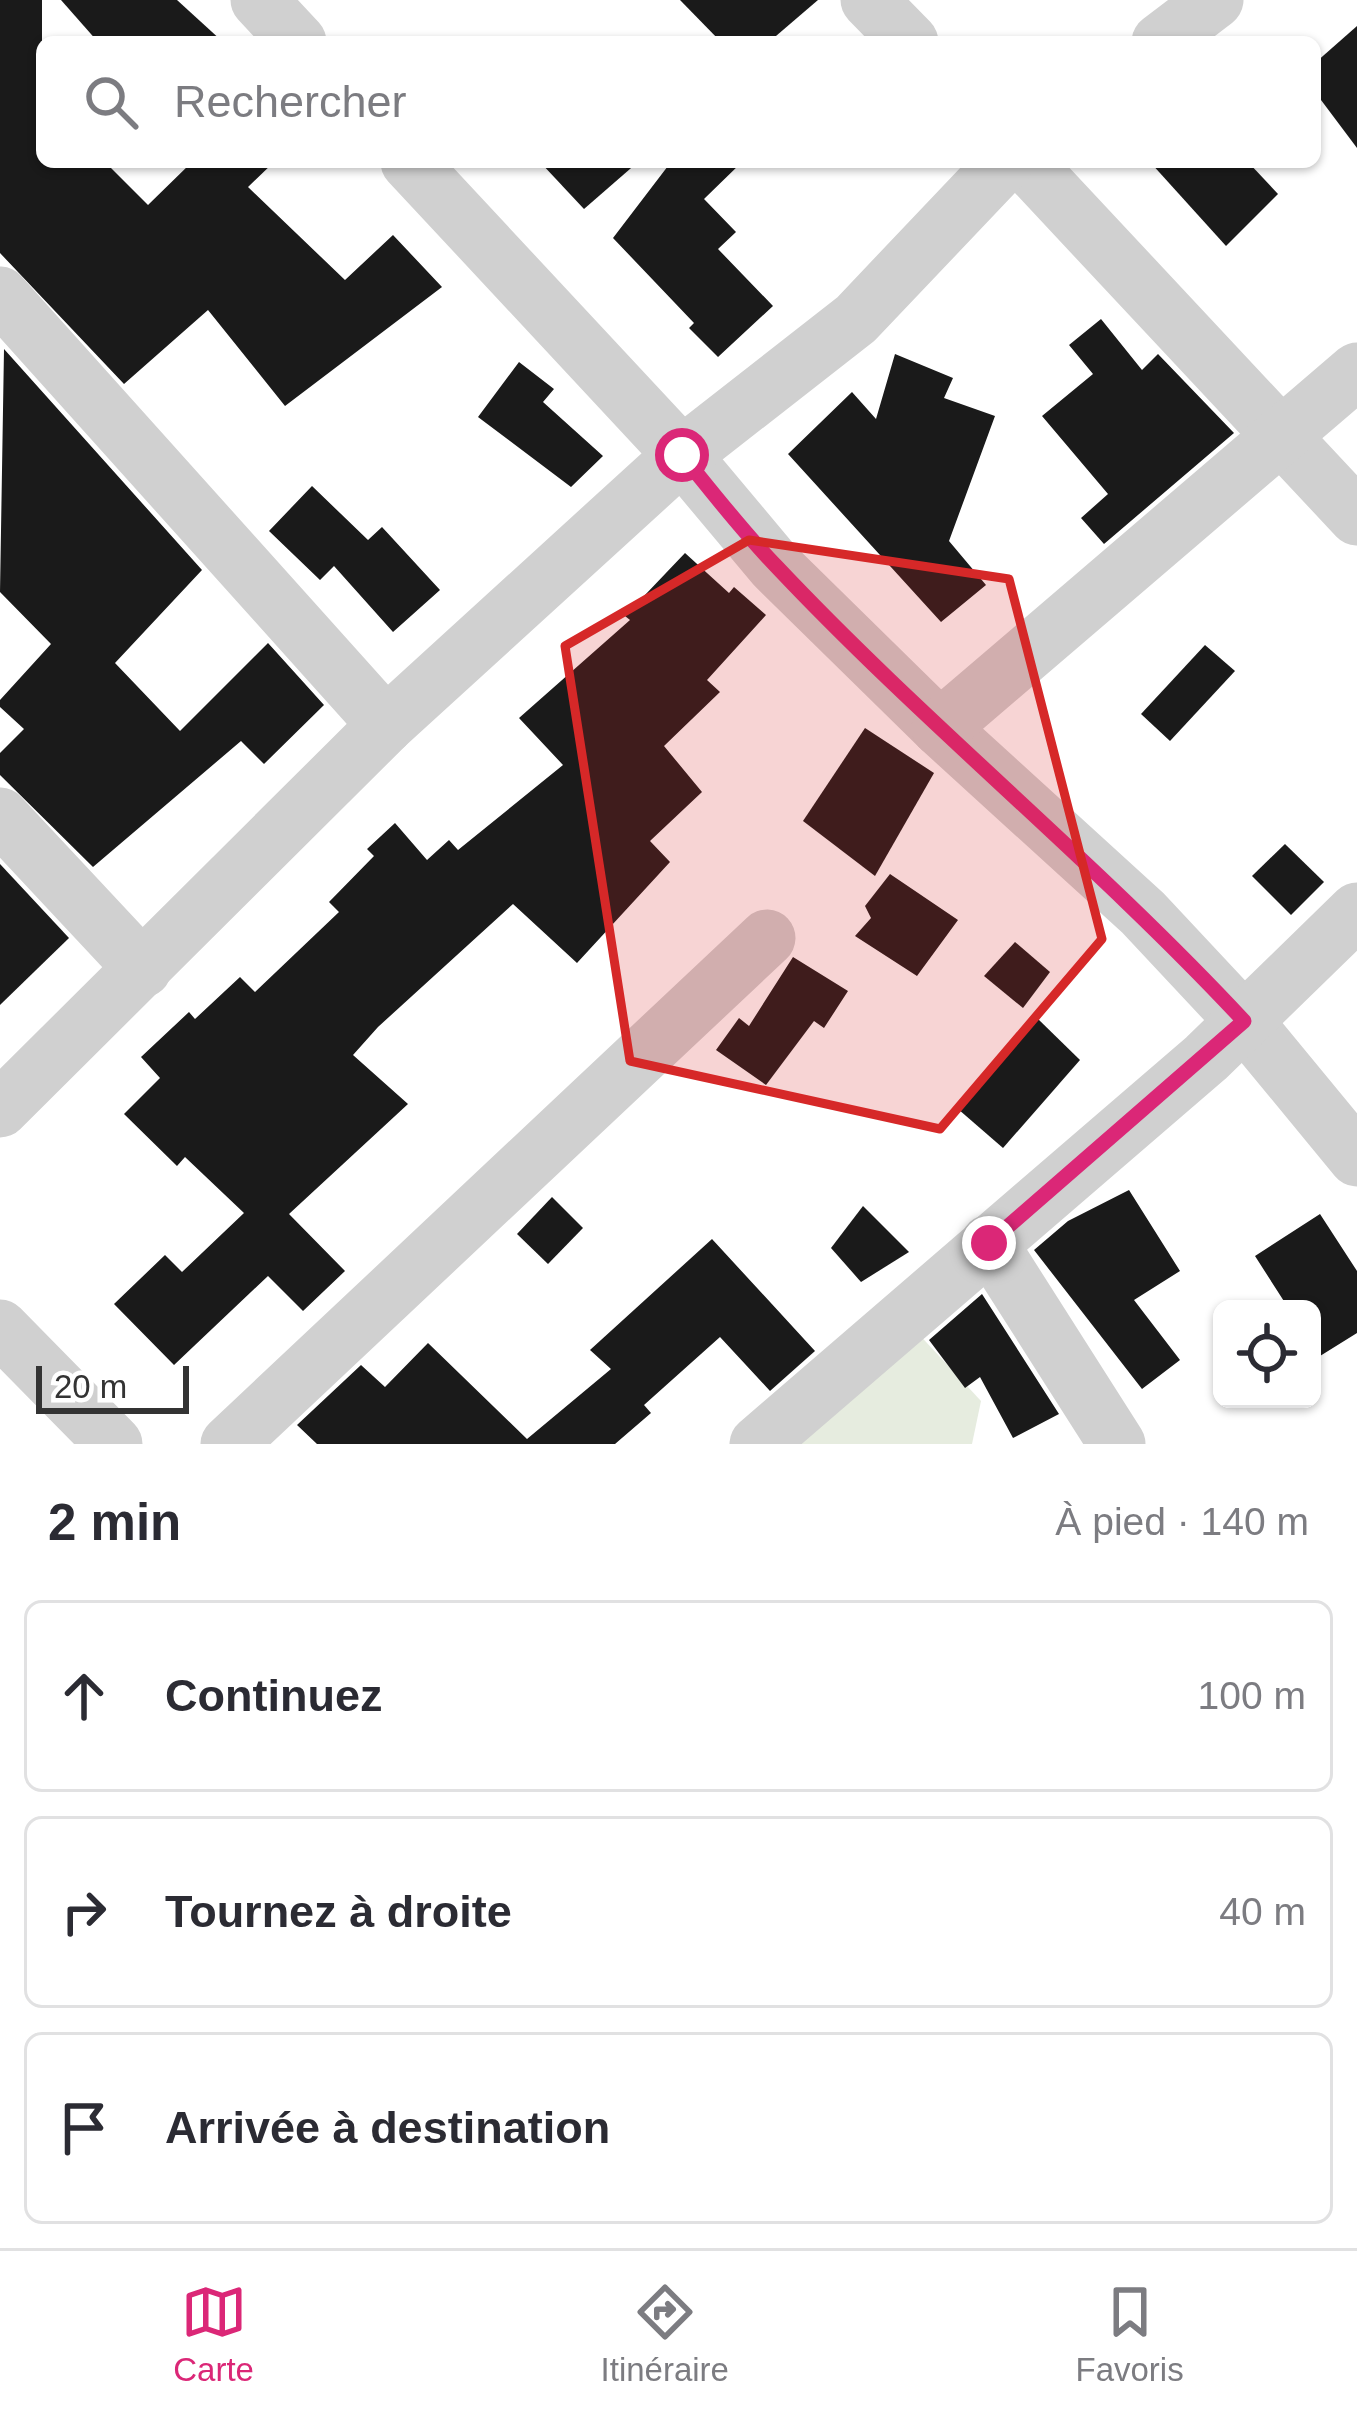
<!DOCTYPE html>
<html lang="fr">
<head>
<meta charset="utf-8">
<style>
	:root { --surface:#fff; --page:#f7f7f7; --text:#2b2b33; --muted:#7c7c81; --line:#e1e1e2; --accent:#db2777 }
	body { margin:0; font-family:Arial,sans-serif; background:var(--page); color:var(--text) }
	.controls { position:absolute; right:36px; bottom:36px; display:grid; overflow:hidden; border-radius:18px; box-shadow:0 3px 9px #0004 }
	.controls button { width:108px; height:108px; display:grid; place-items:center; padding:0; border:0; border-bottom:3px solid var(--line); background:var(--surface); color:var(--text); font:60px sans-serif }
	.scale { position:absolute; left:36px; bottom:30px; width:153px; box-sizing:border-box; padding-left:12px; border:6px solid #333; border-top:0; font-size:33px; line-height:42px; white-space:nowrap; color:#333; -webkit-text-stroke:9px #fff; paint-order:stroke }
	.stop { position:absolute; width:36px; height:36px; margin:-27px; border:9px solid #db2777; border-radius:50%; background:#fff }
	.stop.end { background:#db2777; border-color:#fff; box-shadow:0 3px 12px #0008 }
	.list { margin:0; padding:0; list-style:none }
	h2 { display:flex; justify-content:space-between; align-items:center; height:156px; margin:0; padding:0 48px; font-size:51px }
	h2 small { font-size:39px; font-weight:400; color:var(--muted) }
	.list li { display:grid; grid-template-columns:78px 1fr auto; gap:36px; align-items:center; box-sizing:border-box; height:192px; margin:0 24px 24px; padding:0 24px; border:3px solid var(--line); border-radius:18px }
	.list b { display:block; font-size:45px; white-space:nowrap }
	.list em { font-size:39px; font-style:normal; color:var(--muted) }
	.icon { flex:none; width:66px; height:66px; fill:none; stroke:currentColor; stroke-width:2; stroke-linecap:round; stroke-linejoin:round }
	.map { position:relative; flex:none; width:1357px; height:1444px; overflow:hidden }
	.search { position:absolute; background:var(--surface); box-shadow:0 3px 9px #0004; left:36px; right:36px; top:36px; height:132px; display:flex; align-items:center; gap:30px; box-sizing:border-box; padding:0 42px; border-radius:18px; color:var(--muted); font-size:45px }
	.sheet { height:804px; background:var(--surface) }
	nav { display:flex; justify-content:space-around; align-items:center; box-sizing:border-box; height:168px; border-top:3px solid var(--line); background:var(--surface); font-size:33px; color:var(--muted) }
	nav a { display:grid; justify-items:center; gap:6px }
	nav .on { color:var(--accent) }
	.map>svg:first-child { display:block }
	.green { fill:#e6ecdf }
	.building { fill:#1a1a1a }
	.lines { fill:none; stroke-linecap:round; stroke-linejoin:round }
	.minor { stroke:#d0d0d0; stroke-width:57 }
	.route { stroke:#db2777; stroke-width:15 }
	.marked { fill:#d62828; fill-opacity:0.2; stroke:#d62828; stroke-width:9; stroke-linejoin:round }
</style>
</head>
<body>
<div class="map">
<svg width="1357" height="1444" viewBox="0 0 1357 1444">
	<rect width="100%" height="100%" fill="#fff"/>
	<path class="green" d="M 913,1328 L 981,1401 L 972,1444 L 781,1444 Z"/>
	<g class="building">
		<path d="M 0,0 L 42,0 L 42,162 L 105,162 L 148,205 L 192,162 L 274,162 L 248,187 L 345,280 L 393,235 L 442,287 L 285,406 L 208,310 L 124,384 L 0,253 Z"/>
		<path d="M 61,0 L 177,0 L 223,42 L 98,42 Z"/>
		<path d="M 680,0 L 818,0 L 769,42 L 721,42 Z"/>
		<path d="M 1357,26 L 1357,148 L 1315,92 L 1315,63 Z"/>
		<path d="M 540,162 L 638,162 L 584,209 Z"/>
		<path d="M 671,162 L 742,162 L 704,199 L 736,232 L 718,249 L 773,306 L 718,357 L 689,328 L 694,323 L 613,238 Z"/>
		<path d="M 1150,162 L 1248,162 L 1278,194 L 1226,246 Z"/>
		<path d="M 1101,319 L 1142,370 L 1158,354 L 1234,433 L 1104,544 L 1081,518 L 1108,494 L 1042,416 L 1093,374 L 1069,345 Z"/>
		<path d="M 4,349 L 202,570 L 115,663 L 180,731 L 268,643 L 324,705 L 264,764 L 241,741 L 93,867 L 0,775 L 0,753 L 24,729 L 0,707 L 0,700 L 51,644 L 0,592 Z"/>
		<path d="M 895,354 L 953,378 L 944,398 L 995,416 L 949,541 L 986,585 L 941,622 L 788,454 L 852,392 L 876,419 Z"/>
		<path d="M 519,362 L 554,389 L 543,402 L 603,456 L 571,487 L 478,417 Z"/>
		<path d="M 312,486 L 368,540 L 382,527 L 440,590 L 393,632 L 334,566 L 320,580 L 269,531 Z"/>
		<path d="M 685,553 L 729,593 L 734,587 L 766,615 L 707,680 L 720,692 L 664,746 L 702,792 L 650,841 L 670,862 L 577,963 L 513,904 L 378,1027 L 353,1055 L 408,1104 L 289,1214 L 345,1271 L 303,1311 L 268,1276 L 174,1365 L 114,1304 L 165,1255 L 182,1272 L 244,1213 L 185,1157 L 177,1166 L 124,1114 L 160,1078 L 141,1057 L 189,1012 L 195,1019 L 240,977 L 255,992 L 339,912 L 329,902 L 374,856 L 367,849 L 395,823 L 427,860 L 449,840 L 458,850 L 563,765 L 519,718 L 630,620 L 625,616 Z"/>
		<path d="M 1205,645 L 1235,671 L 1170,741 L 1141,714 Z"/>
		<path d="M 865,728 L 934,773 L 875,876 L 803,821 Z"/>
		<path d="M 1285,844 L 1324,882 L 1291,915 L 1252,876 Z"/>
		<path d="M 0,864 L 69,938 L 0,1005 Z"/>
		<path d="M 890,874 L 958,920 L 917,976 L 855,936 L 871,918 L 865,906 Z"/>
		<path d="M 1015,942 L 1050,972 L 1023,1008 L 984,976 Z"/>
		<path d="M 793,957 L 848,991 L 824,1028 L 814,1021 L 766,1085 L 716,1050 L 739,1018 L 749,1026 Z"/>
		<path d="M 1037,1018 L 1080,1060 L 1003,1148 L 958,1109 Z"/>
		<path d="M 1129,1190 L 1180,1271 L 1134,1300 L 1180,1360 L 1142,1389 L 1034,1250 L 1068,1221 Z"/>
		<path d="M 552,1197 L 583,1228 L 548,1264 L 517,1234 Z"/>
		<path d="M 863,1206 L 909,1252 L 861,1282 L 831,1248 Z"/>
		<path d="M 1320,1214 L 1357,1271 L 1357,1333 L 1312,1361 L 1312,1309 L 1289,1309 L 1255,1256 Z"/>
		<path d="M 712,1239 L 815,1351 L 770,1391 L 720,1337 L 644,1405 L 651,1413 L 615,1444 L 317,1444 L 297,1425 L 361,1365 L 385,1387 L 428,1343 L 527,1439 L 611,1369 L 590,1350 Z"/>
		<path d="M 982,1294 L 1059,1414 L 1013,1438 L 980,1377 L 965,1388 L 929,1340 Z"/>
	</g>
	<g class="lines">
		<g class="minor">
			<path d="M 259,0 L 298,42"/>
			<path d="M 869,0 L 910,42"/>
			<path d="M 1160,42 L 1215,0"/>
			<path d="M 409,162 L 682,455 L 775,566 L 940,728 L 1143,913 L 1244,1021 L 1357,1158"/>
			<path d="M 1025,162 L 1357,517"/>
			<path d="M 0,295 L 386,725"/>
			<path d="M 940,728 L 1357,371"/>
			<path d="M 0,816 L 143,969"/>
			<path d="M 0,1109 L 386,725 L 682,455 L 856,319 L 1005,162"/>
			<path d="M 989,1243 L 1117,1444"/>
			<path d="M 0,1328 L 114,1444"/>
			<path d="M 229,1444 L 767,938"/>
			<path d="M 758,1444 L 1206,1058 L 1357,911"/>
		</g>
	</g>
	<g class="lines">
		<path class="route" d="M 682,455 C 713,493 743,532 777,567 C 926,725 1096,862 1244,1021 L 989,1243"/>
	</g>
	<path class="marked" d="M 749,540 L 1009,579 L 1102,939 L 940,1129 L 630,1061 L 565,646 Z"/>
</svg>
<div class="controls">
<button><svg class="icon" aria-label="locate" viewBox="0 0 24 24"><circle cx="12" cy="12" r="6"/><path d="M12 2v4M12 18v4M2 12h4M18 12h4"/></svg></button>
</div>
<div class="scale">20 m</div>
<div class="stop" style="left:682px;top:455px"></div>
<div class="stop end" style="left:989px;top:1243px"></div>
<div class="search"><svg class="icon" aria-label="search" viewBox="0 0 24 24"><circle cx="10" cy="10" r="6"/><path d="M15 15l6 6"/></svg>Rechercher</div>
</div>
<section class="sheet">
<h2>2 min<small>À pied · 140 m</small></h2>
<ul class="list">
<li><svg class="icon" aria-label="ahead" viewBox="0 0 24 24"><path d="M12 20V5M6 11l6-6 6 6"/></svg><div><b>Continuez</b></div><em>100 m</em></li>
<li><svg class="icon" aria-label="right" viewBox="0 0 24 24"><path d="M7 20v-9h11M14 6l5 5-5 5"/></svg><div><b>Tournez à droite</b></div><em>40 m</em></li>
<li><svg class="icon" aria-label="arrive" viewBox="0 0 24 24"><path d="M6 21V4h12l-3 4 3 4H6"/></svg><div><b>Arrivée à destination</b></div></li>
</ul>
</section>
<nav>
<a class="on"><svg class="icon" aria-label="map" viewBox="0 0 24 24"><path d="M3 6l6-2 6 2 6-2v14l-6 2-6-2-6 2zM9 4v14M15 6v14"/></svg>Carte</a>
<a><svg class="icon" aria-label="directions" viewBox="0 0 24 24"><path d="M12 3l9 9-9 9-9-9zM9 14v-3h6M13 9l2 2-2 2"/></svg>Itinéraire</a>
<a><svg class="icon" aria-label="saved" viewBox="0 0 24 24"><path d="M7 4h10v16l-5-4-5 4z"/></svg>Favoris</a>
</nav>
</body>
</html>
